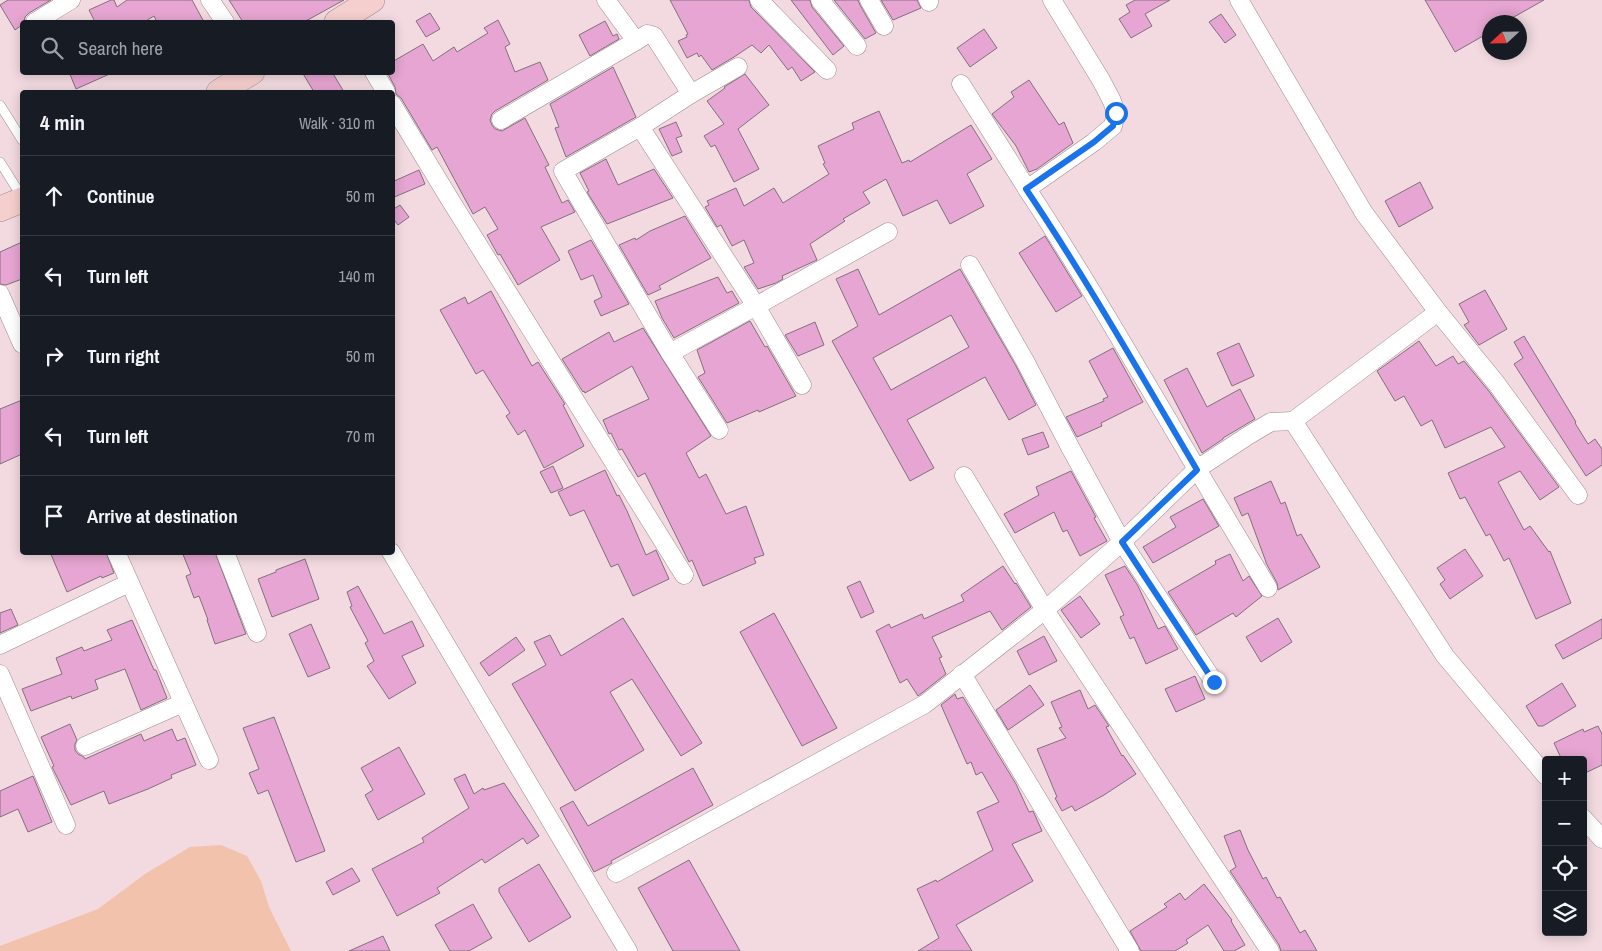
<!DOCTYPE html>
<html lang="en">
<head>
<meta charset="utf-8">
<style>
	:root { --surface:#171b24; --page:#20242c; --text:#f1f3f6; --muted:#9ea1a6; --line:#363941 }
	body { margin:0; font-family:"Archivo Narrow",sans-serif; background:var(--page); color:var(--text) }
	.controls { position:absolute; right:15px; bottom:15px; display:grid; overflow:hidden; border-radius:5px; box-shadow:0 2px 12px #0003 }
	.controls button { width:45px; height:45px; display:grid; place-items:center; padding:0; border:0; border-bottom:1px solid var(--line); background:var(--surface); color:var(--text); font:25px sans-serif }
	.compass { position:absolute; left:1482px; top:15px; width:45px; height:45px; border-radius:50%; background:var(--surface); box-shadow:0 2px 12px #0003; rotate:248deg }
	.stop { position:absolute; width:15px; height:15px; margin:-11px; border:4px solid #1a73e8; border-radius:50%; background:#fff }
	.stop.end { background:#1a73e8; border-color:#fff; box-shadow:0 1px 5px #0008 }
	.list { margin:0; padding:0; list-style:none }
	h2 { display:flex; justify-content:space-between; align-items:center; height:65px; margin:0; padding:0 20px; font-size:21px }
	h2 small { font-size:16px; font-weight:400; color:var(--muted) }
	.list li { display:grid; grid-template-columns:32px 1fr auto; gap:15px; align-items:center; box-sizing:border-box; height:80px; padding:0 20px; border-top:1px solid var(--line) }
	.list b { display:block; font-size:19px; white-space:nowrap }
	.list em { font-size:16px; font-style:normal; color:var(--muted) }
	.icon { flex:none; width:28px; height:28px; fill:none; stroke:currentColor; stroke-width:2; stroke-linecap:round; stroke-linejoin:round }
	.map { position:relative; flex:none; width:1602px; height:951px; overflow:hidden }
	.search { position:absolute; background:var(--surface); box-shadow:0 2px 12px #0003; left:20px; top:20px; width:375px; height:55px; display:flex; align-items:center; gap:12px; box-sizing:border-box; padding:0 18px; border-radius:5px; color:var(--muted); font-size:19px }
	.panel { position:absolute; background:var(--surface); box-shadow:0 2px 12px #0003; left:20px; top:90px; width:375px; height:465px; border-radius:5px }
	.map>svg:first-child { display:block }
	.green { fill:#f2c2ac }
	.building { fill:#e6a5d2; stroke:#82717c; fill-rule:evenodd }
	.lines { fill:none; stroke-linecap:round; stroke-linejoin:round }
	.lane-casing { stroke:#a08a8f; stroke-width:10 }
	.street-casing { stroke:#a08a8f; stroke-width:19 }
	.secondary-casing { stroke:#a08a8f; stroke-width:26 }
	.lane { stroke:#fff; stroke-width:9 }
	.street { stroke:#fff; stroke-width:18 }
	.secondary { stroke:#f5cfce; stroke-width:25 }
	.route { stroke:#1a73e8; stroke-width:6 }
</style>
</head>
<body>
<div class="map">
<svg width="1602" height="951" viewBox="0 0 1602 951">
	<rect width="100%" height="100%" fill="#f2dae0"/>
	<path class="green" d="M 221,845 L 247,856 L 261,881 L 269,907 L 291,951 L 0,951 L 0,946 L 98,909 L 145,874 L 190,847 Z"/>
	<g class="building">
		<path d="M 8,0 L 51,0 L 29,13 L 25,17 L 24,22 L 22,22 L 22,25 L 15,30 L 0,5 Z"/>
		<path d="M 111,0 L 114,0 L 117,7 L 127,0 L 192,0 L 204,22 L 157,22 L 154,16 L 144,22 L 95,22 L 89,10 Z"/>
		<path d="M 229,0 L 344,0 L 304,22 L 243,22 Z"/>
		<path d="M 670,0 L 749,0 L 751,7 L 815,72 L 801,81 L 792,67 L 788,70 L 769,45 L 761,53 L 752,45 L 734,57 L 712,70 L 701,55 L 699,57 L 697,53 L 687,58 L 678,41 L 687,37 L 686,35 L 688,34 Z"/>
		<path d="M 791,0 L 810,0 L 812,7 L 844,46 L 833,55 Z"/>
		<path d="M 834,0 L 858,0 L 860,5 L 876,33 L 865,39 Z"/>
		<path d="M 881,0 L 917,0 L 921,8 L 893,20 Z"/>
		<path d="M 1135,0 L 1170,0 L 1145,14 L 1152,26 L 1131,38 L 1119,19 L 1130,12 L 1126,5 Z"/>
		<path d="M 1425,0 L 1544,0 L 1505,22 L 1490,22 L 1490,32 L 1455,52 Z"/>
		<path d="M 430,13 L 440,29 L 426,37 L 416,21 Z"/>
		<path d="M 1221,14 L 1236,35 L 1225,43 L 1209,22 Z"/>
		<path d="M 498,20 L 510,44 L 505,47 L 515,72 L 540,62 L 548,80 L 495,111 L 492,114 L 490,120 L 492,125 L 495,129 L 502,131 L 525,118 L 549,165 L 545,167 L 562,203 L 568,200 L 575,212 L 541,227 L 560,260 L 518,285 L 500,254 L 498,255 L 487,235 L 498,229 L 485,207 L 473,214 L 437,147 L 432,150 L 401,98 L 396,94 L 395,87 L 387,72 L 392,72 L 392,62 L 423,44 L 433,61 L 454,47 L 457,52 L 488,33 L 484,28 Z"/>
		<path d="M 605,21 L 613,36 L 617,34 L 619,39 L 590,56 L 579,35 Z"/>
		<path d="M 984,29 L 997,48 L 970,67 L 957,48 Z"/>
		<path d="M 613,67 L 636,117 L 566,157 L 555,128 L 559,127 L 550,104 Z"/>
		<path d="M 69,72 L 114,72 L 76,89 Z"/>
		<path d="M 302,72 L 332,72 L 344,92 L 314,92 Z"/>
		<path d="M 745,74 L 769,105 L 738,129 L 759,169 L 734,182 L 715,145 L 711,147 L 704,136 L 724,124 L 707,101 L 725,88 L 724,87 Z"/>
		<path d="M 1029,80 L 1059,125 L 1064,122 L 1073,143 L 1037,169 L 1029,172 L 1016,146 L 992,114 L 1014,97 L 1011,92 Z"/>
		<path d="M 879,111 L 902,163 L 909,160 L 910,162 L 971,125 L 992,159 L 967,174 L 984,206 L 950,224 L 937,200 L 903,216 L 886,179 L 863,192 L 870,203 L 843,219 L 845,221 L 810,244 L 817,260 L 782,276 L 783,279 L 776,283 L 758,289 L 744,267 L 754,263 L 744,240 L 732,246 L 721,225 L 717,227 L 705,207 L 709,205 L 707,201 L 736,188 L 744,206 L 774,188 L 783,203 L 829,174 L 823,164 L 825,163 L 818,146 L 854,129 L 852,123 Z"/>
		<path d="M 676,122 L 682,136 L 676,138 L 682,152 L 672,156 L 659,129 Z"/>
		<path d="M 606,159 L 618,185 L 654,169 L 673,198 L 607,224 L 587,192 L 589,191 L 580,173 Z"/>
		<path d="M 419,170 L 425,184 L 392,198 L 392,182 Z"/>
		<path d="M 1420,182 L 1433,208 L 1399,227 L 1385,201 Z"/>
		<path d="M 400,205 L 409,217 L 398,225 L 392,217 L 392,210 Z"/>
		<path d="M 685,216 L 711,258 L 659,286 L 661,289 L 648,295 L 619,245 L 635,238 L 636,240 L 650,231 Z"/>
		<path d="M 1045,236 L 1082,296 L 1056,312 L 1019,253 Z"/>
		<path d="M 591,240 L 629,304 L 601,316 L 594,301 L 602,297 L 593,275 L 581,280 L 568,251 Z"/>
		<path d="M 22,242 L 22,279 L 6,285 L 0,284 L 0,252 Z"/>
		<path d="M 858,269 L 879,315 L 960,269 L 1016,366 L 1036,405 L 1009,420 L 985,377 L 907,420 L 934,468 L 910,481 L 832,341 L 858,326 L 836,279 ZM 951,315 L 969,347 L 891,390 L 873,358 Z"/>
		<path d="M 718,277 L 727,293 L 732,291 L 739,303 L 674,338 L 662,318 L 655,301 Z"/>
		<path d="M 1485,290 L 1507,329 L 1479,345 L 1464,325 L 1469,322 L 1459,304 Z"/>
		<path d="M 491,291 L 532,366 L 538,362 L 565,404 L 563,405 L 584,446 L 544,468 L 525,430 L 518,435 L 506,416 L 510,413 L 483,370 L 476,374 L 440,310 L 465,297 L 468,304 Z"/>
		<path d="M 750,321 L 765,347 L 767,346 L 796,396 L 759,412 L 758,410 L 727,423 L 698,377 L 705,373 L 697,350 Z"/>
		<path d="M 815,322 L 824,345 L 798,356 L 785,335 Z"/>
		<path d="M 643,328 L 711,436 L 686,453 L 699,478 L 706,474 L 726,514 L 746,506 L 764,555 L 754,558 L 756,563 L 703,586 L 692,560 L 689,562 L 645,473 L 638,477 L 622,449 L 619,450 L 611,433 L 609,434 L 603,420 L 649,399 L 632,366 L 585,393 L 584,391 L 583,392 L 562,359 L 609,332 L 614,342 Z"/>
		<path d="M 1524,336 L 1576,422 L 1575,423 L 1588,444 L 1595,439 L 1602,449 L 1602,465 L 1586,476 L 1514,364 L 1523,358 L 1514,342 Z"/>
		<path d="M 1419,341 L 1436,366 L 1453,356 L 1458,364 L 1464,361 L 1488,390 L 1559,487 L 1540,500 L 1520,471 L 1498,482 L 1524,530 L 1530,526 L 1549,552 L 1550,551 L 1571,603 L 1536,619 L 1509,558 L 1504,561 L 1490,534 L 1486,536 L 1465,497 L 1460,499 L 1448,473 L 1505,447 L 1491,427 L 1445,448 L 1432,420 L 1421,426 L 1404,396 L 1395,401 L 1377,371 Z"/>
		<path d="M 1239,343 L 1254,376 L 1232,386 L 1217,353 Z"/>
		<path d="M 1113,348 L 1143,402 L 1101,423 L 1102,426 L 1077,437 L 1066,417 L 1104,401 L 1103,399 L 1108,397 L 1089,361 Z"/>
		<path d="M 1187,368 L 1207,407 L 1240,389 L 1255,419 L 1223,438 L 1223,439 L 1202,453 L 1164,380 Z"/>
		<path d="M 22,400 L 22,454 L 0,464 L 0,409 Z"/>
		<path d="M 1043,432 L 1049,447 L 1028,455 L 1022,439 Z"/>
		<path d="M 553,466 L 563,488 L 551,493 L 540,472 Z"/>
		<path d="M 605,470 L 617,496 L 619,495 L 627,511 L 646,555 L 656,550 L 669,579 L 633,596 L 618,564 L 611,567 L 584,510 L 570,516 L 558,492 Z"/>
		<path d="M 1071,471 L 1096,517 L 1094,518 L 1107,541 L 1080,556 L 1067,530 L 1063,532 L 1054,512 L 1015,533 L 1004,514 L 1039,495 L 1036,487 Z"/>
		<path d="M 1271,481 L 1281,504 L 1285,502 L 1297,536 L 1301,534 L 1320,567 L 1278,590 L 1277,583 L 1266,563 L 1266,562 L 1248,513 L 1242,516 L 1234,498 Z"/>
		<path d="M 1203,499 L 1219,526 L 1153,563 L 1143,547 L 1176,527 L 1170,517 Z"/>
		<path d="M 1465,549 L 1483,576 L 1450,599 L 1440,584 L 1445,580 L 1437,568 Z"/>
		<path d="M 50,552 L 106,552 L 114,573 L 102,578 L 101,576 L 67,592 Z"/>
		<path d="M 182,552 L 215,552 L 246,634 L 215,644 L 207,620 L 208,620 L 199,596 L 194,598 L 186,576 L 191,574 Z"/>
		<path d="M 1230,554 L 1243,581 L 1249,576 L 1262,596 L 1236,617 L 1233,613 L 1196,635 L 1168,592 L 1216,564 L 1215,561 Z"/>
		<path d="M 305,559 L 319,599 L 272,617 L 258,579 L 276,572 L 276,570 Z"/>
		<path d="M 1003,566 L 1015,584 L 1016,583 L 1031,607 L 1002,630 L 990,611 L 932,637 L 942,657 L 939,658 L 946,674 L 918,696 L 907,679 L 900,683 L 876,631 L 889,624 L 891,628 L 922,614 L 924,619 L 964,601 L 961,595 Z"/>
		<path d="M 1125,566 L 1138,586 L 1158,629 L 1165,626 L 1178,649 L 1146,664 L 1134,637 L 1130,639 L 1120,617 L 1124,615 L 1105,575 Z"/>
		<path d="M 860,581 L 874,612 L 861,618 L 847,587 Z"/>
		<path d="M 358,586 L 384,634 L 412,621 L 424,646 L 402,656 L 416,683 L 389,699 L 367,666 L 374,661 L 365,643 L 368,641 L 350,607 L 352,606 L 347,592 Z"/>
		<path d="M 1080,596 L 1100,624 L 1081,638 L 1061,610 Z"/>
		<path d="M 11,609 L 18,625 L 0,633 L 0,613 Z"/>
		<path d="M 774,613 L 837,728 L 802,746 L 740,632 Z"/>
		<path d="M 623,618 L 702,743 L 681,756 L 632,679 L 610,692 L 644,750 L 575,791 L 512,684 L 546,665 L 534,642 L 550,635 L 561,656 Z"/>
		<path d="M 1278,618 L 1292,642 L 1261,662 L 1246,637 Z"/>
		<path d="M 1602,619 L 1602,638 L 1563,659 L 1555,645 Z"/>
		<path d="M 132,620 L 154,670 L 156,670 L 167,698 L 141,710 L 125,669 L 95,680 L 98,689 L 72,699 L 71,696 L 31,711 L 22,689 L 62,674 L 56,658 L 82,647 L 84,651 L 112,640 L 107,630 Z"/>
		<path d="M 311,624 L 330,668 L 308,677 L 289,634 Z"/>
		<path d="M 1044,636 L 1057,661 L 1029,675 L 1017,651 Z"/>
		<path d="M 516,637 L 525,650 L 489,676 L 480,663 Z"/>
		<path d="M 1195,676 L 1205,699 L 1176,712 L 1165,689 Z"/>
		<path d="M 1562,683 L 1576,706 L 1543,726 L 1538,726 L 1526,706 Z"/>
		<path d="M 1030,685 L 1044,705 L 1008,730 L 996,710 Z"/>
		<path d="M 1080,690 L 1088,709 L 1095,705 L 1109,726 L 1106,727 L 1122,756 L 1123,755 L 1136,774 L 1104,795 L 1075,811 L 1072,806 L 1062,811 L 1055,798 L 1057,797 L 1037,749 L 1066,738 L 1059,728 L 1062,727 L 1051,702 Z"/>
		<path d="M 955,694 L 957,699 L 963,697 L 1016,784 L 1029,812 L 1033,811 L 1034,813 L 1042,831 L 1012,844 L 1033,881 L 956,925 L 972,951 L 918,951 L 939,938 L 917,889 L 936,880 L 937,882 L 993,850 L 977,812 L 999,802 L 982,772 L 976,775 L 971,762 L 967,764 L 941,705 Z"/>
		<path d="M 274,717 L 325,851 L 296,862 L 268,790 L 258,794 L 249,773 L 259,769 L 243,728 Z"/>
		<path d="M 70,724 L 77,740 L 75,744 L 75,750 L 78,754 L 84,757 L 85,759 L 141,734 L 144,741 L 172,729 L 177,741 L 185,738 L 196,765 L 171,775 L 172,778 L 148,789 L 109,804 L 104,791 L 71,805 L 52,767 L 54,766 L 41,737 Z"/>
		<path d="M 1598,726 L 1602,734 L 1602,765 L 1583,774 L 1583,760 L 1562,760 L 1554,743 L 1583,729 L 1584,732 Z"/>
		<path d="M 399,747 L 425,794 L 378,820 L 365,795 L 373,790 L 361,768 Z"/>
		<path d="M 693,768 L 713,805 L 611,861 L 612,863 L 594,872 L 560,808 L 573,801 L 588,826 Z"/>
		<path d="M 465,774 L 474,794 L 483,788 L 484,790 L 504,783 L 539,836 L 527,844 L 523,838 L 485,863 L 482,859 L 437,888 L 440,893 L 397,916 L 372,869 L 424,842 L 422,838 L 469,808 L 454,779 Z"/>
		<path d="M 33,776 L 52,822 L 28,832 L 18,809 L 0,817 L 0,791 Z"/>
		<path d="M 1240,830 L 1248,850 L 1263,879 L 1266,877 L 1277,898 L 1280,897 L 1300,933 L 1305,930 L 1317,951 L 1281,951 L 1279,945 L 1230,871 L 1236,867 L 1224,836 Z"/>
		<path d="M 689,860 L 740,951 L 673,951 L 638,888 Z"/>
		<path d="M 539,864 L 571,917 L 529,942 L 499,892 L 499,888 Z"/>
		<path d="M 352,868 L 360,881 L 333,895 L 326,882 Z"/>
		<path d="M 1204,884 L 1232,920 L 1231,921 L 1245,945 L 1234,951 L 1224,951 L 1208,925 L 1186,940 L 1188,943 L 1175,951 L 1141,951 L 1130,931 L 1167,907 L 1164,904 L 1180,893 L 1185,900 Z"/>
		<path d="M 473,904 L 492,938 L 469,951 L 450,951 L 435,925 Z"/>
		<path d="M 383,936 L 390,951 L 349,951 Z"/>
	</g>
	<g class="lines">
		<g class="lane-casing">
			<g id="lane">
				<path d="M 0,105 L 22,140"/>
				<path d="M 0,162 L 22,197"/>
			</g>
		</g>
		<g class="street-casing">
			<g id="street">
				<path d="M 210,0 L 225,22"/>
				<path d="M 606,0 L 636,41 L 647,34 L 654,36 L 691,94 L 640,127 L 563,171 L 670,353 L 756,306 L 640,127"/>
				<path d="M 759,0 L 827,70"/>
				<path d="M 820,0 L 857,46"/>
				<path d="M 869,0 L 884,26"/>
				<path d="M 928,0 L 929,2"/>
				<path d="M 1052,0 L 1101,80 L 1112,101 L 1116,113 L 1113,126 L 1094,142 L 1027,189 C 1087,280 1141,375 1197,469 L 1249,435 L 1271,422 L 1293,421"/>
				<path d="M 1239,0 L 1364,213 L 1438,312 L 1293,421 L 1445,656 L 1546,776"/>
				<path d="M 35,22 L 71,0"/>
				<path d="M 374,72 L 386,92"/>
				<path d="M 961,84 L 1027,189"/>
				<path d="M 691,94 L 738,67"/>
				<path d="M 392,104 L 449,198 L 684,575"/>
				<path d="M 501,120 L 636,41"/>
				<path d="M 970,265 L 1025,361 L 1070,447 L 1122,542 L 1214,682"/>
				<path d="M 0,294 L 22,344"/>
				<path d="M 1438,312 L 1496,383 L 1578,495"/>
				<path d="M 670,353 L 719,430"/>
				<path d="M 802,385 L 756,306 L 888,232"/>
				<path d="M 964,476 L 1045,610 L 1270,951"/>
				<path d="M 116,552 L 209,760"/>
				<path d="M 225,552 L 257,633"/>
				<path d="M 391,552 L 628,951"/>
				<path d="M 0,645 L 129,583"/>
				<path d="M 0,674 L 66,825"/>
				<path d="M 962,674 L 1130,951"/>
				<path d="M 85,746 L 183,703"/>
				<path d="M 1583,818 L 1602,839"/>
				<path d="M 616,873 L 925,704 L 1045,610 L 1122,542 L 1197,469 L 1268,588"/>
			</g>
		</g>
		<g class="secondary-casing">
			<g id="secondary">
				<path d="M 337,22 L 372,0"/>
				<path d="M 219,92 L 252,72"/>
				<path d="M 0,209 L 22,200"/>
			</g>
		</g>
		<use href="#lane" class="lane"/>
		<use href="#street" class="street"/>
		<use href="#secondary" class="secondary"/>
	</g>
	<g class="lines">
		<path class="route" d="M 1116,113 L 1113,126 L 1094,142 L 1026,189 C 1087,280 1141,375 1197,470 L 1122,542 L 1214,682"/>
	</g>
</svg>
<div class="controls">
<button>+</button>
<button>−</button>
<button><svg class="icon" aria-label="locate" viewBox="0 0 24 24"><circle cx="12" cy="12" r="6"/><path d="M12 2v4M12 18v4M2 12h4M18 12h4"/></svg></button>
<button><svg class="icon" aria-label="layers" viewBox="0 0 24 24"><path d="M12 4l9 5-9 5-9-5zM3 14l9 5 9-5"/></svg></button>
</div>
<svg class="compass" viewBox="-18 -18 36 36"><path d="M0-13l5 13h-10z" fill="#e53935"/><path d="M0 13l5-13h-10z" fill="#9ea1a6"/></svg>
<div class="stop" style="left:1116px;top:113px"></div>
<div class="stop end" style="left:1214px;top:682px"></div>
<div class="search"><svg class="icon" aria-label="search" viewBox="0 0 24 24"><circle cx="10" cy="10" r="6"/><path d="M15 15l6 6"/></svg>Search here</div>
<section class="panel">
<h2>4 min<small>Walk · 310 m</small></h2>
<ul class="list">
<li><svg class="icon" aria-label="ahead" viewBox="0 0 24 24"><path d="M12 20V5M6 11l6-6 6 6"/></svg><div><b>Continue</b></div><em>50 m</em></li>
<li><svg class="icon" aria-label="left" viewBox="0 0 24 24"><path d="M17 20v-9H6M10 6l-5 5 5 5"/></svg><div><b>Turn left</b></div><em>140 m</em></li>
<li><svg class="icon" aria-label="right" viewBox="0 0 24 24"><path d="M7 20v-9h11M14 6l5 5-5 5"/></svg><div><b>Turn right</b></div><em>50 m</em></li>
<li><svg class="icon" aria-label="left" viewBox="0 0 24 24"><path d="M17 20v-9H6M10 6l-5 5 5 5"/></svg><div><b>Turn left</b></div><em>70 m</em></li>
<li><svg class="icon" aria-label="arrive" viewBox="0 0 24 24"><path d="M6 21V4h12l-3 4 3 4H6"/></svg><div><b>Arrive at destination</b></div></li>
</ul>
</section>
</div>
</body>
</html>
